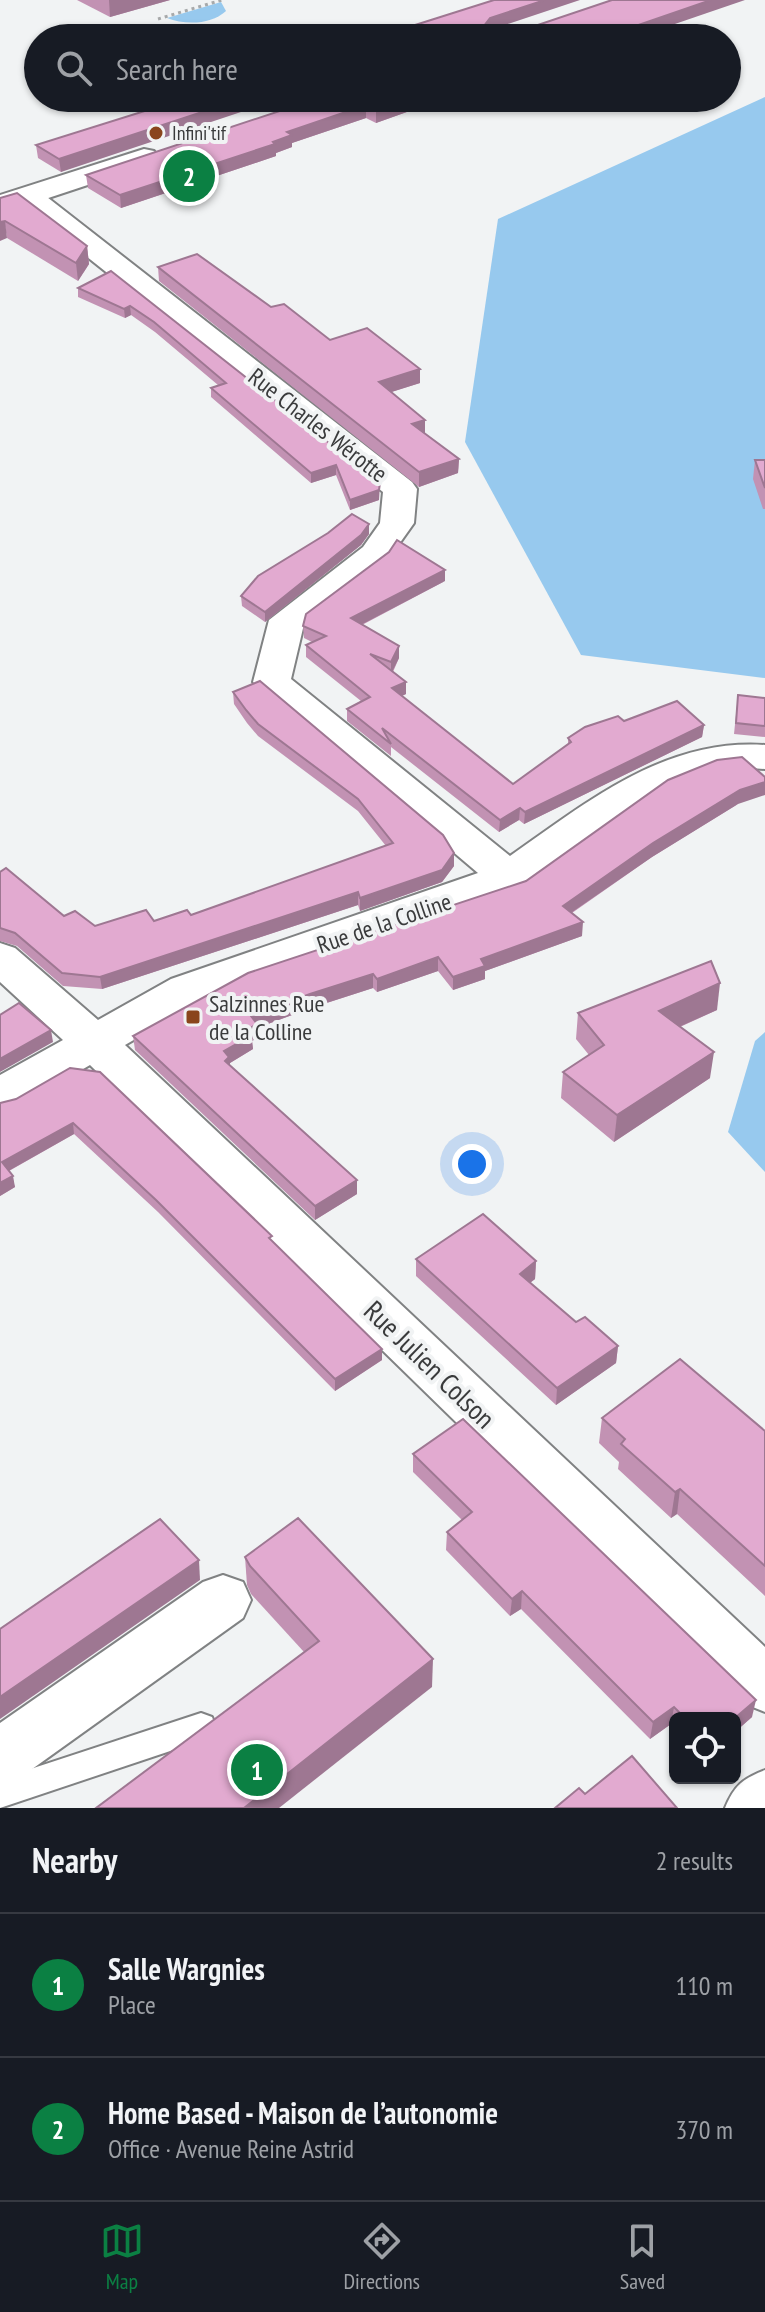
<!DOCTYPE html>
<html lang="en">
<head>
<meta charset="utf-8">
<style>
	:root { --surface:#171b24; --page:#20242c; --text:#f1f3f6; --muted:#9ea1a6; --line:#363941; --accent:#0b8043 }
	body { margin:0; font-family:"PT Sans Narrow",sans-serif; background:var(--page); color:var(--text) }
	.controls { position:absolute; right:24px; bottom:24px; display:grid; overflow:hidden; border-radius:12px; box-shadow:0 2px 6px #0004 }
	.controls button { width:72px; height:72px; display:grid; place-items:center; padding:0; border:0; border-bottom:2px solid var(--line); background:var(--surface); color:var(--text); font:40px sans-serif }
	.you { position:absolute; left:472px; top:1164px; width:28px; height:28px; margin:-20px; border:6px solid #fff; border-radius:50%; background:#1a73e8; box-shadow:0 0 0 12px #1a73e833 }
	.badge { display:grid; place-items:center; width:52px; height:52px; border-radius:50%; background:var(--accent); color:#fff; font-size:26px; font-weight:700 }
	.pin { position:absolute; translate:-50% -50%; border:4px solid #fff; box-shadow:0 2px 8px #0006 }
	.list { margin:0; padding:0; list-style:none }
	h2 { display:flex; justify-content:space-between; align-items:center; height:104px; margin:0; padding:0 32px; font-size:34px }
	h2 small { font-size:26px; font-weight:400; color:var(--muted) }
	.list li { display:grid; grid-template-columns:52px 1fr auto; gap:24px; align-items:center; box-sizing:border-box; height:144px; padding:0 32px; border-top:2px solid var(--line) }
	.list b { display:block; font-size:30px; white-space:nowrap }
	.list p { margin:0; font-size:26px; white-space:nowrap; color:var(--muted) }
	.list em { font-size:26px; font-style:normal; color:var(--muted) }
	.icon { flex:none; width:44px; height:44px; fill:none; stroke:currentColor; stroke-width:2; stroke-linecap:round; stroke-linejoin:round }
	.map { position:relative; flex:none; width:765px; height:1808px; overflow:hidden }
	.search { position:absolute; background:var(--surface); box-shadow:0 2px 6px #0004; left:24px; right:24px; top:24px; height:88px; display:flex; align-items:center; gap:20px; box-sizing:border-box; padding:0 28px; border-radius:44px; color:var(--muted); font-size:30px }
	.sheet { height:392px; background:var(--surface) }
	nav { display:flex; justify-content:space-around; align-items:center; box-sizing:border-box; height:112px; border-top:2px solid var(--line); background:var(--surface); font-size:22px; color:var(--muted) }
	nav a { display:grid; justify-items:center; gap:4px }
	nav .on { color:var(--accent) }
	.map>svg:first-child { display:block }
	.green { fill:#97c9ee }
	.lines { fill:none; stroke-linecap:round; stroke-linejoin:round }
	.lane-casing { stroke:#808283; stroke-width:4 }
	.street-casing { stroke:#808283; stroke-width:4 }
	.secondary-casing { stroke:#808283; stroke-width:4 }
	.path { stroke:#a7a9aa; stroke-width:3; stroke-dasharray:3 4; stroke-linecap:butt }
	.lane { fill:#fff; fill-rule:evenodd }
	.street { fill:#fff; fill-rule:evenodd }
	.secondary { fill:#fff; fill-rule:evenodd }
	.wall { fill:#c292b3 }
	.shaded-wall { fill:#9e7792 }
	.building { fill:#e2aad0; stroke:#9e7792; stroke-width:2 }
	.poi-dot { fill:#8a451c; stroke:#f1f3f4; stroke-width:3 }
	.labels { text-anchor:middle; dominant-baseline:central; stroke-width:8; stroke-linejoin:round; paint-order:stroke }
	.far-poi-label { font-size:20px; fill:#3a3b3c; stroke:#f1f3f4; text-anchor:start }
	.street-label { font-size:24px; fill:#3a3b3c; stroke:#f1f3f4 }
	.poi-label { font-size:24px; fill:#3a3b3c; stroke:#f1f3f4; text-anchor:start }
	.near-street-label { font-size:28px; fill:#3a3b3c; stroke:#f1f3f4 }
</style>
</head>
<body>
<div class="map">
<svg width="765" height="1808" viewBox="0 0 765 1808">
	<rect width="100%" height="100%" fill="#f1f3f4"/>
	<g class="green">
		<path d="M 221,2 L 226,11 C 211,25 185,25 167,18 Z"/>
		<path d="M 765,97 L 765,678 L 581,655 L 465,442 L 498,219 Z"/>
		<path d="M 765,1032 L 765,1172 L 728,1132 L 755,1041 Z"/>
	</g>
	<g class="lines">
		<g class="lane-casing">
			<path id="lane" d="M 201,1713 L 212,1717 L 216,1727 L 212,1737 L 0,1808 L 0,1779 Z"/>
		</g>
		<g class="street-casing">
			<g id="street">
				<path d="M 28,188 L 38,190 L 412,482 L 417,489 L 414,523 L 387,561 L 304,624 L 291,679 L 510,856 C 587,802 665,738 765,745 L 765,769 L 736,767 L 714,771 L 643,800 L 524,887 L 201,1001 L 125,1045 L 765,1647 L 765,1712 L 745,1704 L 90,1065 L 16,1108 L 0,1113 L 0,1075 L 63,1040 L 0,982 L 0,943 L 15,948 L 98,1020 L 171,979 L 478,873 L 253,682 L 269,620 L 363,547 L 380,523 L 383,492 L 18,202 L 14,196 L 18,190 Z"/>
				<path d="M 223,1575 L 243,1582 L 251,1600 L 243,1618 L 21,1777 L 0,1785 L 0,1723 L 203,1582 Z"/>
				<path d="M 765,1770 L 765,1808 L 725,1808 C 734,1786 742,1779 765,1770 Z"/>
			</g>
		</g>
		<g class="secondary-casing">
			<path id="secondary" d="M 144,149 L 154,151 L 158,157 L 154,163 L 0,214 L 0,195 Z"/>
		</g>
		<path class="path" d="M 158,19 L 222,0"/>
		<use href="#lane" class="lane"/>
		<use href="#street" class="street"/>
		<use href="#secondary" class="secondary"/>
	</g>
	<g class="wall">
		<path d="M 77,0 L 170,0 L 110,17 Z"/>
		<path d="M 186,98 L 61,172 L 38,158 L 36,145 Z"/>
		<path d="M 319,98 L 434,98 L 418,104 L 418,108 L 376,123 L 366,118 L 292,143 L 292,147 L 276,153 L 276,156 L 121,208 L 88,188 L 86,175 Z"/>
		<path d="M 0,198 L 87,246 L 89,264 L 78,281 L 7,238 Z"/>
		<path d="M 158,267 L 271,307 L 330,340 L 420,369 L 420,383 L 391,392 L 425,420 L 425,434 L 459,459 L 458,473 L 419,487 L 159,281 Z"/>
		<path d="M 111,271 L 379,500 L 350,510 L 336,475 L 311,483 L 211,397 L 211,388 L 218,385 L 155,332 L 131,315 L 125,318 L 78,297 L 78,288 Z"/>
		<path d="M 755,460 L 765,460 L 765,509 L 763,509 L 753,479 Z"/>
		<path d="M 369,524 L 369,534 L 361,545 L 265,622 L 242,606 L 241,596 Z"/>
		<path d="M 445,581 L 362,625 L 399,658 L 393,672 L 406,694 L 402,696 L 513,784 L 568,744 L 568,738 L 624,721 L 704,725 L 702,737 L 524,824 L 519,820 L 499,832 L 391,747 L 391,756 L 347,721 L 347,709 L 361,701 L 306,657 L 306,645 L 312,642 L 304,638 L 303,626 Z"/>
		<path d="M 233,692 L 454,866 L 442,882 L 360,911 L 358,905 L 102,989 L 63,986 L 17,946 L 0,941 L 0,872 L 64,916 L 95,926 L 154,921 L 191,915 L 386,846 L 358,811 L 258,736 L 247,723 L 234,704 Z"/>
		<path d="M 738,695 L 765,698 L 765,737 L 734,734 Z"/>
		<path d="M 738,804 L 652,857 L 572,913 L 582,936 L 485,971 L 485,979 L 453,990 L 438,971 L 377,992 L 373,988 L 311,1008 L 257,1028 L 257,1038 L 252,1041 L 253,1049 L 230,1063 L 230,1066 L 357,1194 L 315,1220 L 135,1050 L 133,1036 L 526,881 Z"/>
		<path d="M 717,1010 L 680,1027 L 710,1078 L 614,1142 L 561,1098 L 563,1072 L 589,1055 L 576,1039 L 578,1013 Z"/>
		<path d="M 70,1068 L 272,1242 L 382,1360 L 335,1391 L 158,1212 L 74,1134 L 9,1171 L 15,1187 L 0,1196 L 0,1103 L 16,1099 Z"/>
		<path d="M 416,1259 L 536,1261 L 535,1279 L 530,1283 L 576,1322 L 618,1346 L 616,1363 L 556,1405 L 416,1276 Z"/>
		<path d="M 602,1418 L 765,1431 L 765,1596 L 677,1514 L 671,1518 L 618,1469 L 619,1462 L 599,1443 Z"/>
		<path d="M 413,1454 L 752,1717 L 735,1732 L 735,1718 L 675,1718 L 675,1728 L 671,1724 L 650,1739 L 521,1609 L 510,1616 L 446,1550 L 447,1532 L 462,1520 L 413,1472 Z"/>
		<path d="M 245,1557 L 432,1687 L 304,1652 L 251,1594 L 247,1585 Z"/>
	</g>
	<g class="shaded-wall">
		<path d="M 109,0 L 170,0 L 110,17 Z"/>
		<path d="M 545,0 L 580,0 L 490,30 L 484,26 L 490,18 Z"/>
		<path d="M 711,0 L 745,0 L 634,38 L 615,38 L 615,33 Z"/>
		<path d="M 245,98 L 283,98 L 61,172 L 59,159 Z"/>
		<path d="M 411,98 L 434,98 L 418,104 L 418,108 L 376,123 L 376,110 Z"/>
		<path d="M 366,105 L 366,118 L 292,143 L 292,147 L 276,153 L 276,156 L 121,208 L 120,195 L 273,142 L 287,132 Z"/>
		<path d="M 5,221 L 7,238 L 0,241 L 0,222 Z"/>
		<path d="M 87,246 L 89,264 L 78,281 L 76,263 Z"/>
		<path d="M 130,306 L 131,315 L 125,318 L 124,309 Z"/>
		<path d="M 420,369 L 420,383 L 379,396 L 379,382 Z"/>
		<path d="M 425,420 L 425,434 L 412,424 Z"/>
		<path d="M 459,459 L 458,473 L 419,487 L 419,472 Z"/>
		<path d="M 336,465 L 336,475 L 311,483 L 311,473 Z"/>
		<path d="M 380,483 L 379,500 L 350,510 L 350,500 Z"/>
		<path d="M 369,524 L 369,534 L 361,545 L 265,622 L 265,612 Z"/>
		<path d="M 445,570 L 445,581 L 351,630 L 351,618 Z"/>
		<path d="M 399,646 L 399,658 L 391,674 L 391,662 Z"/>
		<path d="M 406,682 L 406,694 L 392,700 L 392,688 Z"/>
		<path d="M 704,725 L 702,737 L 524,824 L 525,812 Z"/>
		<path d="M 765,782 L 765,795 L 738,804 L 652,857 L 562,919 L 563,906 L 653,843 L 740,790 Z"/>
		<path d="M 520,808 L 519,820 L 499,832 L 500,820 Z"/>
		<path d="M 454,853 L 454,866 L 442,882 L 360,911 L 360,898 Z"/>
		<path d="M 358,892 L 358,905 L 102,989 L 100,977 Z"/>
		<path d="M 583,922 L 582,936 L 485,971 L 485,979 L 453,990 L 453,977 L 481,959 Z"/>
		<path d="M 438,957 L 438,971 L 377,992 L 377,979 Z"/>
		<path d="M 373,974 L 373,988 L 311,1008 L 257,1028 L 257,1038 L 252,1041 L 253,1049 L 230,1063 L 230,1071 L 226,1075 L 224,1051 L 251,1016 L 310,994 Z"/>
		<path d="M 720,983 L 717,1010 L 656,1037 L 659,1011 Z"/>
		<path d="M 51,1030 L 53,1042 L 0,1072 L 0,1059 Z"/>
		<path d="M 714,1052 L 710,1078 L 614,1142 L 617,1115 Z"/>
		<path d="M 73,1123 L 74,1134 L 3,1174 L 2,1162 Z"/>
		<path d="M 13,1176 L 15,1187 L 0,1196 L 0,1183 Z"/>
		<path d="M 357,1180 L 357,1194 L 315,1220 L 315,1206 Z"/>
		<path d="M 536,1261 L 535,1279 L 519,1291 L 520,1274 Z"/>
		<path d="M 618,1346 L 616,1363 L 556,1405 L 557,1388 Z"/>
		<path d="M 382,1349 L 382,1360 L 335,1391 L 335,1379 Z"/>
		<path d="M 680,1489 L 677,1514 L 671,1518 L 675,1492 Z"/>
		<path d="M 199,1560 L 200,1580 L 0,1719 L 0,1697 Z"/>
		<path d="M 522,1591 L 521,1609 L 510,1616 L 512,1599 Z"/>
		<path d="M 433,1659 L 432,1687 L 279,1808 L 244,1808 Z"/>
		<path d="M 756,1700 L 752,1717 L 735,1732 L 735,1718 Z"/>
		<path d="M 674,1707 L 671,1724 L 650,1739 L 653,1722 Z"/>
	</g>
	<g class="building">
		<path d="M 494,0 L 545,0 L 490,18 L 484,26 L 526,29 L 612,0 L 711,0 L 615,33 L 628,38 L 374,38 Z"/>
		<path d="M 186,98 L 245,98 L 59,159 L 36,145 Z"/>
		<path d="M 319,98 L 411,98 L 376,110 L 366,105 L 287,132 L 292,135 L 273,142 L 275,144 L 120,195 L 86,175 Z"/>
		<path d="M 17,193 L 87,246 L 76,263 L 5,221 L 0,222 L 0,198 Z"/>
		<path d="M 197,254 L 271,307 L 284,304 L 330,340 L 367,328 L 420,369 L 379,382 L 425,420 L 412,424 L 459,459 L 419,472 L 158,267 Z"/>
		<path d="M 111,271 L 380,483 L 379,490 L 350,500 L 336,465 L 311,473 L 211,388 L 226,383 L 154,322 L 130,306 L 124,309 L 78,288 Z"/>
		<path d="M 755,460 L 765,460 L 765,488 Z"/>
		<path d="M 352,514 L 369,524 L 361,535 L 265,612 L 241,596 L 258,576 L 328,533 Z"/>
		<path d="M 397,540 L 445,570 L 351,618 L 399,646 L 391,662 L 370,654 L 406,682 L 392,688 L 513,784 L 571,742 L 568,738 L 585,727 L 618,716 L 624,721 L 677,701 L 704,725 L 525,812 L 520,808 L 500,820 L 382,728 L 391,744 L 347,709 L 370,697 L 306,645 L 326,636 L 303,626 L 306,614 L 389,552 Z"/>
		<path d="M 260,681 L 443,835 L 454,853 L 442,870 L 360,898 L 358,892 L 100,977 L 62,973 L 15,933 L 0,928 L 0,872 L 6,868 L 64,916 L 75,911 L 95,926 L 146,910 L 154,921 L 187,910 L 191,915 L 393,843 L 358,799 L 258,724 L 246,710 L 233,692 Z"/>
		<path d="M 738,695 L 765,698 L 765,726 L 736,723 Z"/>
		<path d="M 742,757 L 765,777 L 765,782 L 740,790 L 653,843 L 563,906 L 583,922 L 481,959 L 485,966 L 453,977 L 438,957 L 377,979 L 373,974 L 310,994 L 251,1016 L 257,1024 L 247,1030 L 252,1035 L 224,1051 L 229,1057 L 225,1061 L 357,1180 L 315,1206 L 133,1036 L 248,973 L 526,881 L 668,780 L 717,760 Z"/>
		<path d="M 711,961 L 720,983 L 659,1011 L 714,1052 L 617,1115 L 563,1072 L 604,1045 L 578,1013 Z"/>
		<path d="M 19,1003 L 51,1030 L 0,1059 L 0,1015 Z"/>
		<path d="M 70,1068 L 100,1072 L 272,1236 L 269,1238 L 382,1349 L 335,1379 L 156,1200 L 73,1123 L 2,1162 L 13,1176 L 0,1183 L 0,1103 L 16,1099 Z"/>
		<path d="M 483,1214 L 536,1261 L 520,1274 L 576,1322 L 585,1317 L 618,1346 L 557,1388 L 416,1259 Z"/>
		<path d="M 680,1359 L 765,1431 L 765,1566 L 680,1489 L 675,1492 L 621,1444 L 625,1439 L 602,1418 Z"/>
		<path d="M 463,1419 L 756,1700 L 735,1718 L 685,1718 L 674,1707 L 653,1722 L 522,1591 L 512,1599 L 447,1532 L 472,1512 L 413,1454 Z"/>
		<path d="M 298,1518 L 433,1659 L 244,1808 L 96,1808 L 319,1641 L 250,1566 L 245,1557 Z"/>
		<path d="M 160,1519 L 199,1560 L 0,1697 L 0,1629 Z"/>
		<path d="M 632,1756 L 677,1808 L 555,1808 L 579,1788 L 585,1794 Z"/>
	</g>
	<g class="poi-dot">
		<circle cx="156" cy="133" r="8"/>
		<rect x="185" y="1009" width="16" height="16" rx="4"/>
	</g>
	<g class="labels">
		<g class="far-poi-label">
			<text x="172" y="133">Infini'tif</text>
		</g>
		<g class="street-label">
			<text transform="translate(318 425) rotate(38)">Rue Charles Wérotte</text>
			<text transform="translate(384 923) rotate(-19)">Rue de la Colline</text>
		</g>
		<g class="poi-label">
			<text x="209" y="1003">Salzinnes Rue<tspan x="209" dy="28">de la Colline</tspan></text>
		</g>
		<g class="near-street-label">
			<text transform="translate(430 1364) rotate(44)">Rue Julien Colson</text>
		</g>
	</g>
</svg>
<div class="controls">
<button><svg class="icon" aria-label="locate" viewBox="0 0 24 24"><circle cx="12" cy="12" r="6"/><path d="M12 2v4M12 18v4M2 12h4M18 12h4"/></svg></button>
</div>
<div class="you"></div>
<div class="pin badge" style="left:257px;top:1770px">1</div>
<div class="pin badge" style="left:189px;top:176px">2</div>
<div class="search"><svg class="icon" aria-label="search" viewBox="0 0 24 24"><circle cx="10" cy="10" r="6"/><path d="M15 15l6 6"/></svg>Search here</div>
</div>
<section class="sheet">
<h2>Nearby<small>2 results</small></h2>
<ul class="list">
<li><span class="badge">1</span><div><b>Salle Wargnies</b><p>Place</p></div><em>110 m</em></li>
<li><span class="badge">2</span><div><b>Home Based - Maison de l’autonomie</b><p>Office · Avenue Reine Astrid</p></div><em>370 m</em></li>
</ul>
</section>
<nav>
<a class="on"><svg class="icon" aria-label="map" viewBox="0 0 24 24"><path d="M3 6l6-2 6 2 6-2v14l-6 2-6-2-6 2zM9 4v14M15 6v14"/></svg>Map</a>
<a><svg class="icon" aria-label="directions" viewBox="0 0 24 24"><path d="M12 3l9 9-9 9-9-9zM9 14v-3h6M13 9l2 2-2 2"/></svg>Directions</a>
<a><svg class="icon" aria-label="saved" viewBox="0 0 24 24"><path d="M7 4h10v16l-5-4-5 4z"/></svg>Saved</a>
</nav>
</body>
</html>
